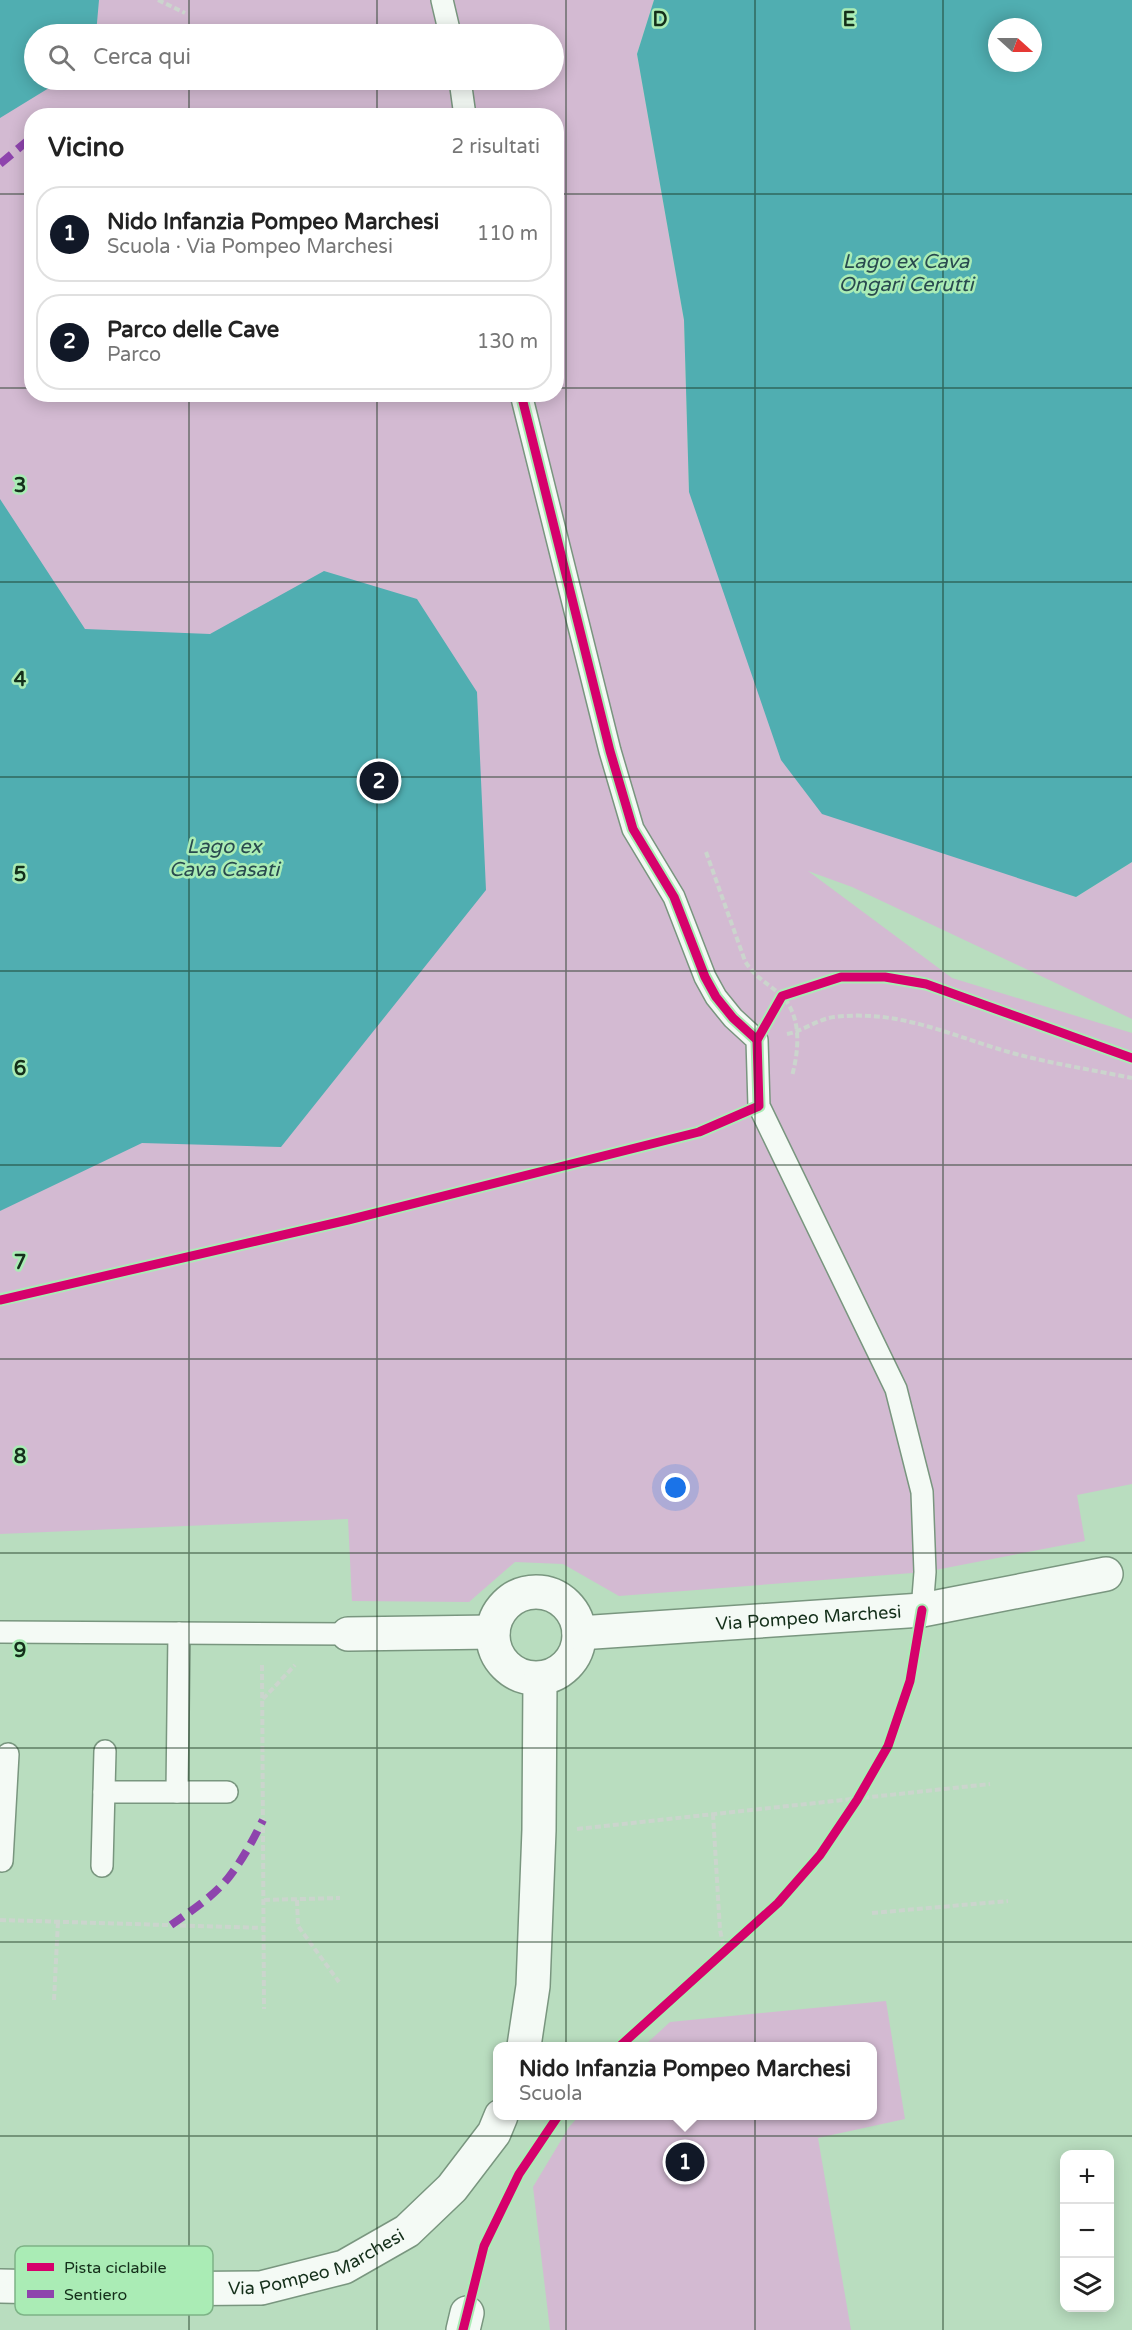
<!DOCTYPE html>
<html lang="it">
<head>
<meta charset="utf-8">
<style>
	:root { --surface:#fff; --page:#f2f2f2; --text:#222; --muted:#767676; --line:#e0e0e0; --accent:#111827 }
	body { margin:0; font-family:"Varela Round",sans-serif; background:var(--page); color:var(--text) }
	.controls { position:absolute; right:18px; bottom:18px; display:grid; overflow:hidden; border-radius:12px; box-shadow:0 3px 15px #0003 }
	.controls button { width:54px; height:54px; display:grid; place-items:center; padding:0; border:0; border-bottom:2px solid var(--line); background:var(--surface); color:var(--text); font:30px sans-serif }
	.compass { position:absolute; left:988px; top:18px; width:54px; height:54px; border-radius:50%; background:var(--surface); box-shadow:0 3px 15px #0003; rotate:111deg }
	.you { position:absolute; left:676px; top:1488px; width:21px; height:21px; margin:-15px; border:4px solid #fff; border-radius:50%; background:#1a73e8; box-shadow:0 0 0 9px #1a73e833 }
	.badge { display:grid; place-items:center; width:39px; height:39px; border-radius:50%; background:var(--accent); color:#fff; font-size:20px; font-weight:700 }
	.pin { position:absolute; translate:-50% -50%; border:3px solid #fff; box-shadow:0 2px 6px #0006 }
	.popup { position:absolute; left:493px; top:2042px; width:384px; height:78px; box-sizing:border-box; display:grid; place-content:center; border-radius:12px; background:var(--surface); filter:drop-shadow(0 2px 4px #0005); font-size:20px; white-space:nowrap; color:var(--muted) }
	.popup b { font-size:22px; color:var(--text) }
	.popup::after { content:''; position:absolute; left:50%; top:100%; margin-left:-12px; border:12px solid transparent; border-top-color:var(--surface) }
	.list { margin:0; padding:0; list-style:none }
	h2 { display:flex; justify-content:space-between; align-items:center; height:78px; margin:0; padding:0 24px; font-size:26px }
	h2 small { font-size:20px; font-weight:400; color:var(--muted) }
	.list li { display:grid; grid-template-columns:39px 1fr auto; gap:18px; align-items:center; box-sizing:border-box; height:96px; margin:0 12px 12px; padding:0 12px; border:2px solid var(--line); border-radius:24px }
	.list b { display:block; font-size:22px; white-space:nowrap }
	.list p { margin:0; font-size:20px; white-space:nowrap; color:var(--muted) }
	.list em { font-size:20px; font-style:normal; color:var(--muted) }
	.icon { flex:none; width:33px; height:33px; fill:none; stroke:currentColor; stroke-width:2; stroke-linecap:round; stroke-linejoin:round }
	.map { position:relative; flex:none; width:1132px; height:2330px; overflow:hidden }
	.search { position:absolute; background:var(--surface); box-shadow:0 3px 15px #0003; left:24px; top:24px; width:540px; height:66px; display:flex; align-items:center; gap:15px; box-sizing:border-box; padding:0 21px; border-radius:33px; color:var(--muted); font-size:22px }
	.panel { position:absolute; background:var(--surface); box-shadow:0 3px 15px #0003; left:24px; top:108px; width:540px; height:294px; border-radius:24px }
	.map>svg:first-child { display:block }
	.green { fill:#d3bad2; fill-rule:evenodd }
	.water { fill:#50aeb1; fill-rule:evenodd }
	.lines { fill:none; stroke-linecap:round; stroke-linejoin:round }
	.service-casing { stroke:#79967f; stroke-width:24 }
	.minor-casing { stroke:#79967f; stroke-width:36 }
	.path { stroke:#cbd5cd; stroke-width:4; stroke-dasharray:6 3; stroke-linecap:butt }
	.service { stroke:#f4faf5; stroke-width:21 }
	.minor { stroke:#f4faf5; stroke-width:33 }
	.quiet { stroke:#8e44ad; stroke-width:8; stroke-dasharray:15 8; stroke-linecap:butt }
	.cycleway-casing { stroke:#aaecb5; stroke-width:13 }
	.cycleway { stroke:#d6006c; stroke-width:9 }
	.grid { fill:none; stroke:#142f1a; stroke-width:1.5; stroke-opacity:0.55 }
	.labels { text-anchor:middle; dominant-baseline:central; stroke-width:5; stroke-linejoin:round; paint-order:stroke }
	.street-label { font-size:18px; fill:#142f1a; stroke:#aaecb5 }
	.water-label { font-size:20px; font-style:italic; fill:#294a4f; stroke:#aaecb5 }
	.key { fill:#aaecb5; stroke:#7db386; stroke-width:1.5 }
	.key-label { font-size:16px; fill:#142f1a }
	.grid-label { font-size:20px; text-anchor:middle; font-weight:bold; fill:#142f1a; stroke:#aaecb5; stroke-width:5; stroke-linejoin:round; paint-order:stroke }
</style>
</head>
<body>
<div class="map">
<svg width="1132" height="2330" viewBox="0 0 1132 2330">
	<rect width="100%" height="100%" fill="#b9ddbf"/>
	<g class="green">
		<path d="M 0,0 L 654,0 L 637,54 L 684,320 L 689,492 L 988,867 L 1076,897 L 1132,862 L 1132,1019 L 852,887 L 808,871 L 952,978 L 1132,1033 L 1132,1484 L 1077,1495 L 1085,1541 L 925,1572 L 619,1596 L 563,1564 L 515,1562 L 469,1602 L 352,1601 L 348,1519 L 0,1534 ZM 34,34 L 554,34 L 554,80 L 34,80 ZM 32,116 L 556,116 L 556,394 L 32,394 Z"/>
		<path d="M 886,2001 L 905,2119 L 818,2138 L 851,2330 L 550,2330 L 533,2187 L 569,2127 L 579,2116 L 873,2116 L 873,2046 L 644,2046 L 670,2022 Z"/>
	</g>
	<g class="water">
		<path d="M 0,0 L 99,0 L 96,34 L 34,34 L 34,80 L 62,80 L 0,118 Z"/>
		<path d="M 654,0 L 1132,0 L 1132,862 L 1076,897 L 822,814 L 781,760 L 689,492 L 684,320 L 637,54 ZM 997,27 L 1033,27 L 1033,63 L 997,63 Z"/>
		<path d="M 0,499 L 85,629 L 210,634 L 324,571 L 417,599 L 477,692 L 486,890 L 281,1147 L 142,1143 L 0,1211 Z"/>
	</g>
	<g class="lines">
		<g class="service-casing">
			<g id="service">
				<path d="M 442,0 L 450,34"/>
				<path d="M 460,80 L 465,116"/>
				<path d="M 521,394 L 610,751 L 633,829 L 674,897 L 705,977 L 716,997 L 733,1018 L 757,1040 L 759,1106 L 896,1389 L 922,1492 L 925,1572 L 922,1610"/>
				<path d="M 0,1632 L 348,1634"/>
				<path d="M 104,1792 L 177,1792 L 179,1633"/>
				<path d="M 177,1792 L 227,1792"/>
				<path d="M 2,1861 L 8,1754"/>
				<path d="M 102,1866 L 105,1751"/>
			</g>
		</g>
		<g class="minor-casing">
			<g id="minor">
				<circle cx="536" cy="1635" r="43"/>
				<path id="s1" d="M 579,1633 L 922,1610 L 1106,1574"/>
				<path d="M 348,1634 L 493,1632"/>
				<path d="M 524,2046 L 533,1986 L 539,1830 L 540,1679"/>
				<path id="s2" d="M 0,2286 L 140,2289 L 261,2288 L 344,2267 L 407,2231 L 452,2188 L 494,2133 L 501,2116"/>
				<path d="M 463,2330 L 467,2313"/>
			</g>
		</g>
		<g class="path">
			<path d="M 158,0 L 185,13"/>
			<path d="M 706,852 L 745,961 C 755,978 768,983 782,996 C 802,1017 799,1050 792,1076"/>
			<path d="M 787,1034 C 803,1031 818,1019 834,1017 C 902,1009 953,1037 1016,1054 C 1054,1064 1093,1070 1132,1078"/>
			<path d="M 0,1300 L 348,1220 L 699,1132 L 732,1117"/>
			<path d="M 262,1665 L 264,2009"/>
			<path d="M 263,1699 L 295,1665"/>
			<path d="M 713,1814 L 720,1930 L 725,1953"/>
			<path d="M 577,1829 L 990,1784"/>
			<path d="M 264,1900 L 340,1898"/>
			<path d="M 297,1900 L 298,1926 L 339,1982"/>
			<path d="M 872,1913 L 1008,1901"/>
			<path d="M 0,1920 L 264,1928"/>
			<path d="M 54,2000 L 58,1921"/>
		</g>
		<use href="#service" class="service"/>
		<use href="#minor" class="minor"/>
		<g class="quiet">
			<path d="M 0,164 L 32,137"/>
			<path d="M 171,1925 C 191,1911 214,1896 229,1877 C 243,1859 253,1840 263,1820"/>
		</g>
		<g class="cycleway-casing">
			<g id="cycleway">
				<path d="M 521,394 L 610,751 L 633,829 L 674,897 L 705,977 L 716,997 L 733,1018 L 757,1040"/>
				<path d="M 0,1300 L 348,1220 L 699,1132 L 759,1106 L 757,1040 L 782,996 L 841,977 L 885,977 L 926,984 L 1132,1058"/>
				<path d="M 620,2046 L 778,1903 L 820,1855 L 857,1800 L 888,1746 L 910,1681 L 922,1610"/>
				<path d="M 463,2330 L 484,2246 L 519,2174 L 558,2116"/>
			</g>
		</g>
		<use href="#cycleway" class="cycleway"/>
	</g>
	<path class="grid" d="M 189,0 L 189,34M 377,0 L 377,34M 566,0 L 566,2330M 755,0 L 755,2330M 943,0 L 943,2330M 189,80 L 189,116M 377,80 L 377,116M 0,194 L 32,194M 556,194 L 1132,194M 0,388 L 32,388M 556,388 L 1132,388M 189,394 L 189,2330M 377,394 L 377,2330M 0,582 L 1132,582M 0,777 L 1132,777M 0,971 L 1132,971M 0,1165 L 1132,1165M 0,1359 L 1132,1359M 0,1553 L 1132,1553M 0,1748 L 1132,1748M 0,1942 L 1132,1942M 0,2136 L 1132,2136"/>
	<g class="labels">
		<g class="street-label">
			<text stroke="none"><textPath href="#s1" startOffset="230">Via Pompeo Marchesi</textPath></text>
			<text stroke="none"><textPath href="#s2" startOffset="321">Via Pompeo Marchesi</textPath></text>
		</g>
		<g class="water-label">
			<text x="906" y="262">Lago ex Cava<tspan x="906" dy="23">Ongari Cerutti</tspan></text>
			<text x="224" y="847">Lago ex<tspan x="224" dy="23">Cava Casati</tspan></text>
		</g>
	</g>
	<rect x="15" y="2246" width="198" height="69" rx="9" class="key"/>
	<rect x="27" y="2263" width="27" height="8" fill="#d6006c"/>
	<rect x="27" y="2290" width="27" height="8" fill="#8e44ad"/>
	<g class="key-label">
		<text x="64" y="2273">Pista ciclabile</text>
		<text x="64" y="2300">Sentiero</text>
	</g>
	<g class="grid-label">
		<text x="660" y="26">D</text>
		<text x="849" y="26">E</text>
		<text x="20" y="492">3</text>
		<text x="20" y="686">4</text>
		<text x="20" y="881">5</text>
		<text x="20" y="1075">6</text>
		<text x="20" y="1269">7</text>
		<text x="20" y="1463">8</text>
		<text x="20" y="1657">9</text>
	</g>
</svg>
<div class="controls">
<button>+</button>
<button>−</button>
<button><svg class="icon" aria-label="layers" viewBox="0 0 24 24"><path d="M12 4l9 5-9 5-9-5zM3 14l9 5 9-5"/></svg></button>
</div>
<svg class="compass" viewBox="-18 -18 36 36"><path d="M0-13l5 13h-10z" fill="#e53935"/><path d="M0 13l5-13h-10z" fill="#767676"/></svg>
<div class="you"></div>
<div class="pin badge" style="left:685px;top:2162px">1</div>
<div class="popup"><b>Nido Infanzia Pompeo Marchesi</b>Scuola</div>
<div class="pin badge" style="left:379px;top:781px">2</div>
<div class="search"><svg class="icon" aria-label="search" viewBox="0 0 24 24"><circle cx="10" cy="10" r="6"/><path d="M15 15l6 6"/></svg>Cerca qui</div>
<section class="panel">
<h2>Vicino<small>2 risultati</small></h2>
<ul class="list">
<li><span class="badge">1</span><div><b>Nido Infanzia Pompeo Marchesi</b><p>Scuola · Via Pompeo Marchesi</p></div><em>110 m</em></li>
<li><span class="badge">2</span><div><b>Parco delle Cave</b><p>Parco</p></div><em>130 m</em></li>
</ul>
</section>
</div>
</body>
</html>
